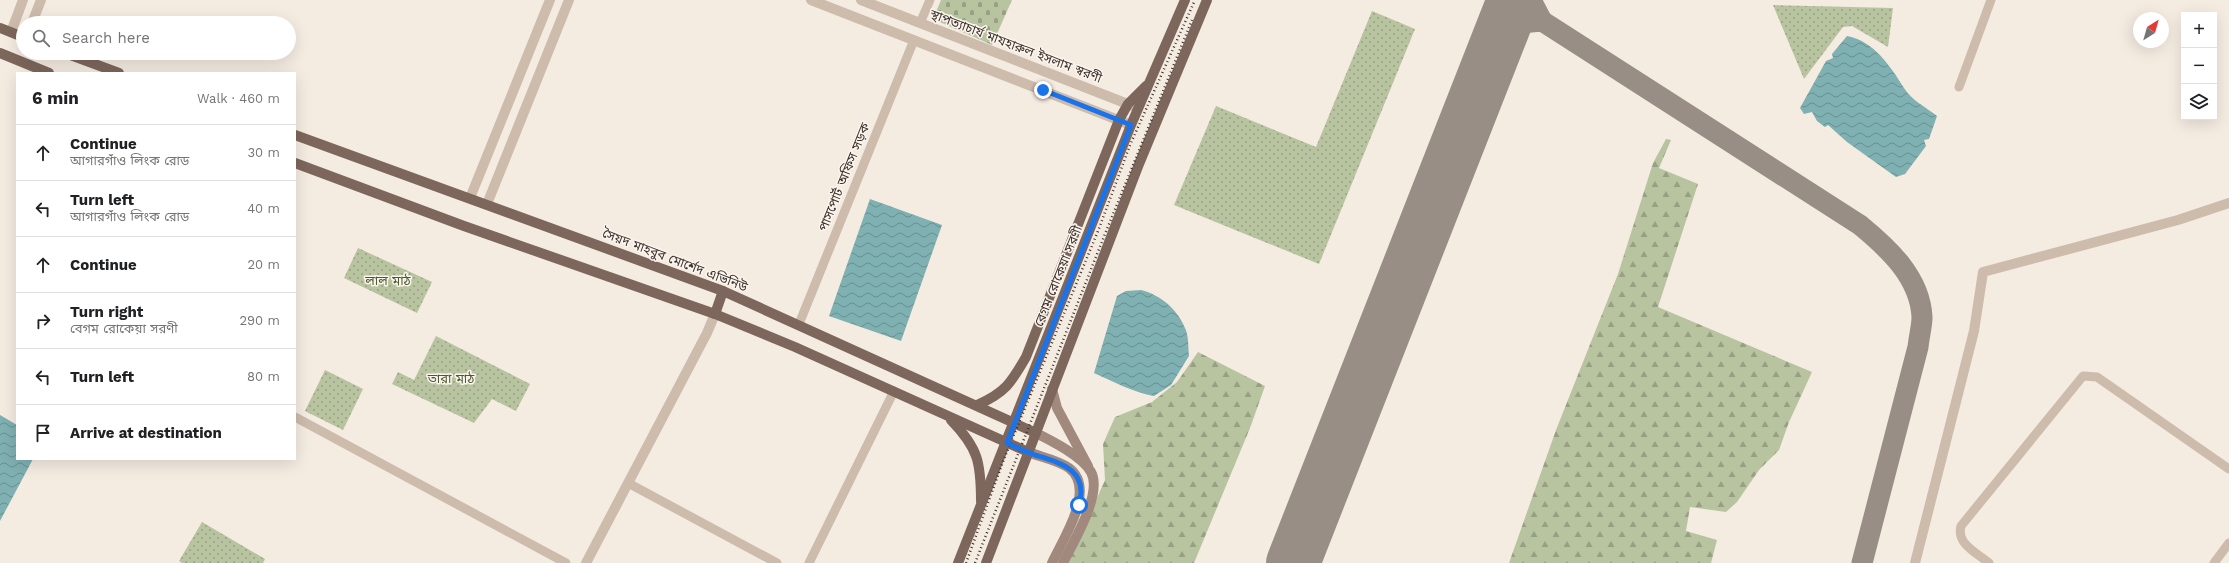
<!DOCTYPE html>
<html lang="en">
<head>
<meta charset="utf-8">
<style>
	:root { --surface:#fff; --page:#f6f6f6; --text:#202124; --muted:#757577; --line:#e0e0e0 }
	body { margin:0; font-family:"Work Sans","Noto Sans Bengali",sans-serif; background:var(--page); color:var(--text) }
	.controls { position:absolute; right:12px; top:12px; display:grid; overflow:hidden; border-radius:0px; box-shadow:0 4px 16px #0002 }
	.controls button { width:36px; height:36px; display:grid; place-items:center; padding:0; border:0; border-bottom:1px solid var(--line); background:var(--surface); color:var(--text); font:20px sans-serif }
	.compass { position:absolute; left:2133px; top:12px; width:36px; height:36px; border-radius:50%; background:var(--surface); box-shadow:0 4px 16px #0002; rotate:37deg }
	.stop { position:absolute; width:12px; height:12px; margin:-9px; border:3px solid #1a73e8; border-radius:50%; background:#fff }
	.stop.end { background:#1a73e8; border-color:#fff; box-shadow:0 1px 4px #0008 }
	.list { margin:0; padding:0; list-style:none }
	h2 { display:flex; justify-content:space-between; align-items:center; height:52px; margin:0; padding:0 16px; font-size:17px }
	h2 small { font-size:13px; font-weight:400; color:var(--muted) }
	.list li { display:grid; grid-template-columns:26px 1fr auto; gap:12px; align-items:center; box-sizing:border-box; height:56px; padding:0 16px; border-top:1px solid var(--line) }
	.list b { display:block; font-size:15px; white-space:nowrap }
	.list p { margin:0; font-size:13px; white-space:nowrap; color:var(--muted) }
	.list em { font-size:13px; font-style:normal; color:var(--muted) }
	.icon { flex:none; width:22px; height:22px; fill:none; stroke:currentColor; stroke-width:2; stroke-linecap:round; stroke-linejoin:round }
	.map { position:relative; flex:none; width:2229px; height:563px; overflow:hidden }
	.search { position:absolute; background:var(--surface); box-shadow:0 4px 16px #0002; left:16px; top:16px; width:280px; height:44px; display:flex; align-items:center; gap:10px; box-sizing:border-box; padding:0 14px; border-radius:22px; color:var(--muted); font-size:15px }
	.panel { position:absolute; background:var(--surface); box-shadow:0 4px 16px #0002; left:16px; top:72px; width:280px; height:388px; border-radius:0px }
	.map>svg:first-child { display:block }
	.grass { fill:url(#grass-dots) }
	.forest { fill:url(#forest-firs) }
	.cemetery { fill:url(#cemetery-stones) }
	.water { fill:url(#water-waves) }
	.lines { fill:none; stroke-linecap:round; stroke-linejoin:round }
	.taxiway { stroke:#988e86; stroke-width:21 }
	.runway { stroke:#988e86; stroke-width:54 }
	.minor { stroke:#cdbbac; stroke-width:9 }
	.tertiary { stroke:#cdbbac; stroke-width:10 }
	.secondary { stroke:#a18a7d; stroke-width:10 }
	.primary { stroke:#7d675c; stroke-width:10 }
	.rail { stroke:#3b302b; stroke-width:2.5; stroke-dasharray:1 3; stroke-linecap:butt }
	.route { stroke:#1a73e8; stroke-width:5 }
	.labels { text-anchor:middle; dominant-baseline:central; stroke-width:3; stroke-linejoin:round; paint-order:stroke }
	.street-label { font-size:13px; fill:#3b302b; stroke:#fbf5ee }
	.park-label { font-size:13px; fill:#4a5a2e; stroke:#fbf5ee }
</style>
</head>
<body>
<div class="map">
<svg width="2229" height="563" viewBox="0 0 2229 563">
	<defs>
		<pattern id="grass-dots" width="8" height="8" patternUnits="userSpaceOnUse"><rect width="8" height="8" fill="#b8c4a0"/><path d="M2 2h.1M6 6h.1" fill="none" stroke="#97a083" stroke-width="1.8" stroke-linecap="round"/></pattern>
		<pattern id="forest-firs" width="22" height="20" patternUnits="userSpaceOnUse"><rect width="22" height="20" fill="#b8c4a0"/><path d="M5 1l3.5 6h-7zM16 11l3.5 6h-7z" fill="#97a083"/></pattern>
		<pattern id="cemetery-stones" width="16" height="16" patternUnits="userSpaceOnUse"><rect width="16" height="16" fill="#b8c4a0"/><path d="M2 7V4a2 2 0 0 1 4 0v3zM10 15v-3a2 2 0 0 1 4 0v3z" fill="#97a083"/></pattern>
		<pattern id="water-waves" width="16" height="10" patternUnits="userSpaceOnUse"><rect width="16" height="10" fill="#7fb0b2"/><path d="M0 5q4-4 8 0t8 0" fill="none" stroke="#699091"/></pattern>
	</defs>
	<rect width="100%" height="100%" fill="#f4ebe1"/>
	<g class="grass">
		<path d="M 1773,5 L 1893,8 L 1888,47 L 1852,26 L 1843,27 L 1804,79 Z"/>
		<path d="M 1372,11 L 1415,29 L 1319,264 L 1174,205 L 1216,106 L 1316,147 Z"/>
		<path d="M 358,248 L 432,282 L 417,313 L 344,278 Z"/>
		<path d="M 436,336 L 530,384 L 516,411 L 492,399 L 474,423 L 392,384 L 398,372 L 414,380 Z"/>
		<path d="M 325,370 L 363,389 L 343,430 L 305,411 Z"/>
		<path d="M 202,522 L 265,559 L 263,563 L 182,563 L 179,561 Z"/>
	</g>
	<g class="forest">
		<path d="M 1666,139 L 1671,140 L 1659,168 L 1698,184 L 1658,307 L 1812,372 L 1789,422 L 1779,450 L 1759,470 L 1737,502 L 1726,512 L 1690,507 L 1686,531 L 1717,540 L 1711,563 L 1509,563 L 1556,430 L 1618,274 L 1653,163 Z"/>
		<path d="M 1198,352 L 1265,386 L 1250,428 L 1194,563 L 1068,563 L 1105,480 L 1103,444 L 1115,417 L 1152,402 L 1177,382 Z"/>
	</g>
	<path class="cemetery" d="M 941,0 L 1012,0 L 992,45 L 933,19 Z"/>
	<g class="water">
		<path d="M 1847,36 C 1874,41 1891,67 1904,88 C 1912,101 1926,107 1937,116 L 1929,139 L 1924,140 L 1926,146 L 1905,174 L 1896,177 L 1847,142 L 1828,125 L 1825,127 L 1817,121 L 1812,112 L 1804,114 L 1800,108 L 1826,61 L 1833,58 L 1832,54 Z"/>
		<path d="M 870,199 L 942,225 L 901,341 L 829,316 Z"/>
		<path d="M 1141,290 C 1161,295 1177,309 1185,328 C 1189,336 1188,348 1189,356 L 1171,385 L 1154,396 C 1135,393 1112,381 1094,373 L 1117,296 L 1126,291 Z"/>
		<path d="M 0,415 L 17,425 L 17,459 L 33,459 L 0,521 Z"/>
	</g>
	<g class="lines">
		<g class="taxiway">
			<path d="M 1531,0 L 1542,21"/>
			<path d="M 1500,35 L 1520,23 L 1542,21 L 1860,225 C 1888,248 1920,277 1922,317 C 1922,326 1919,337 1918,347 L 1862,563"/>
		</g>
		<path class="runway" d="M 1293,563 L 1514,0"/>
		<g class="minor">
			<path d="M 920,23 L 930,0"/>
			<path d="M 1959,87 L 1991,0"/>
			<path d="M 799,324 L 914,40"/>
			<path d="M 295,417 L 566,563"/>
			<path d="M 628,483 L 777,563"/>
			<path d="M 809,563 L 894,391"/>
			<path d="M 1989,563 C 1977,553 1956,544 1961,526 L 2083,376 L 2097,377 L 2229,469"/>
			<path d="M 2214,563 L 2229,543"/>
		</g>
		<g class="tertiary">
			<path d="M 811,0 L 1131,125"/>
			<path d="M 861,0 L 1138,108"/>
			<path d="M 32,23 L 41,0"/>
			<path d="M 11,32 L 23,0"/>
			<path d="M 470,198 L 550,0"/>
			<path d="M 487,204 L 569,0"/>
			<path d="M 586,563 L 707,333 L 715,314"/>
			<path d="M 1915,563 L 1974,331 L 1983,272 L 2178,220 L 2229,203"/>
		</g>
		<g class="secondary">
			<path d="M 1052,389 L 1057,408 L 1088,466"/>
			<path d="M 1036,433 C 1052,441 1082,456 1091,472 C 1103,494 1073,542 1063,563"/>
			<path d="M 1028,452 C 1041,457 1058,460 1069,468 C 1097,489 1063,539 1052,563"/>
		</g>
		<g class="primary">
			<path d="M 0,28 L 23,37"/>
			<path d="M 0,53 L 49,73"/>
			<path d="M 65,53 L 119,73"/>
			<path d="M 295,135 L 723,291 L 1036,433"/>
			<path d="M 295,163 L 464,226 L 715,314 L 795,347 L 1028,452"/>
			<path d="M 715,314 L 723,291"/>
			<path d="M 977,405 C 1005,393 1011,383 1026,357 L 1119,120 L 1128,104 L 1146,86"/>
			<path d="M 951,420 C 978,448 981,462 981,501"/>
			<path d="M 958,563 L 1131,125 L 1185,0"/>
			<path d="M 986,563 L 1139,164 L 1207,0"/>
		</g>
		<g class="rail">
			<path d="M 966,563 L 1004,459 L 1098,231 L 1130,145 L 1195,0"/>
			<path d="M 975,563 L 1105,234 L 1192,20"/>
		</g>
	</g>
	<g class="lines">
		<path class="route" d="M 1043,90 L 1131,125 L 1007,443 C 1016,447 1026,452 1035,455 C 1061,463 1089,470 1079,505"/>
	</g>
	<g class="labels">
		<g class="street-label">
			<text transform="translate(1016 46) rotate(21)">স্থাপত্যাচার্য মাযহারুল ইসলাম স্বরণী</text>
			<text transform="translate(844 177) rotate(-68)">পাসপোর্ট অফিস সড়ক</text>
			<text transform="translate(675 260) rotate(21)">সৈয়দ মাহবুব মোর্শেদ এভিনিউ</text>
			<text transform="translate(1058 276) rotate(-68)">বেগম রোকেয়া সরণী</text>
		</g>
		<g class="park-label">
			<text x="388" y="280">লাল মাঠ</text>
			<text x="451" y="378">তারা মাঠ</text>
		</g>
	</g>
</svg>
<div class="controls">
<button>+</button>
<button>−</button>
<button><svg class="icon" aria-label="layers" viewBox="0 0 24 24"><path d="M12 4l9 5-9 5-9-5zM3 14l9 5 9-5"/></svg></button>
</div>
<svg class="compass" viewBox="-18 -18 36 36"><path d="M0-13l5 13h-10z" fill="#e53935"/><path d="M0 13l5-13h-10z" fill="#757577"/></svg>
<div class="stop" style="left:1079px;top:505px"></div>
<div class="stop end" style="left:1043px;top:90px"></div>
<div class="search"><svg class="icon" aria-label="search" viewBox="0 0 24 24"><circle cx="10" cy="10" r="6"/><path d="M15 15l6 6"/></svg>Search here</div>
<section class="panel">
<h2>6 min<small>Walk · 460 m</small></h2>
<ul class="list">
<li><svg class="icon" aria-label="ahead" viewBox="0 0 24 24"><path d="M12 20V5M6 11l6-6 6 6"/></svg><div><b>Continue</b><p>আগারগাঁও লিংক রোড</p></div><em>30 m</em></li>
<li><svg class="icon" aria-label="left" viewBox="0 0 24 24"><path d="M17 20v-9H6M10 6l-5 5 5 5"/></svg><div><b>Turn left</b><p>আগারগাঁও লিংক রোড</p></div><em>40 m</em></li>
<li><svg class="icon" aria-label="ahead" viewBox="0 0 24 24"><path d="M12 20V5M6 11l6-6 6 6"/></svg><div><b>Continue</b></div><em>20 m</em></li>
<li><svg class="icon" aria-label="right" viewBox="0 0 24 24"><path d="M7 20v-9h11M14 6l5 5-5 5"/></svg><div><b>Turn right</b><p>বেগম রোকেয়া সরণী</p></div><em>290 m</em></li>
<li><svg class="icon" aria-label="left" viewBox="0 0 24 24"><path d="M17 20v-9H6M10 6l-5 5 5 5"/></svg><div><b>Turn left</b></div><em>80 m</em></li>
<li><svg class="icon" aria-label="arrive" viewBox="0 0 24 24"><path d="M6 21V4h12l-3 4 3 4H6"/></svg><div><b>Arrive at destination</b></div></li>
</ul>
</section>
</div>
</body>
</html>
